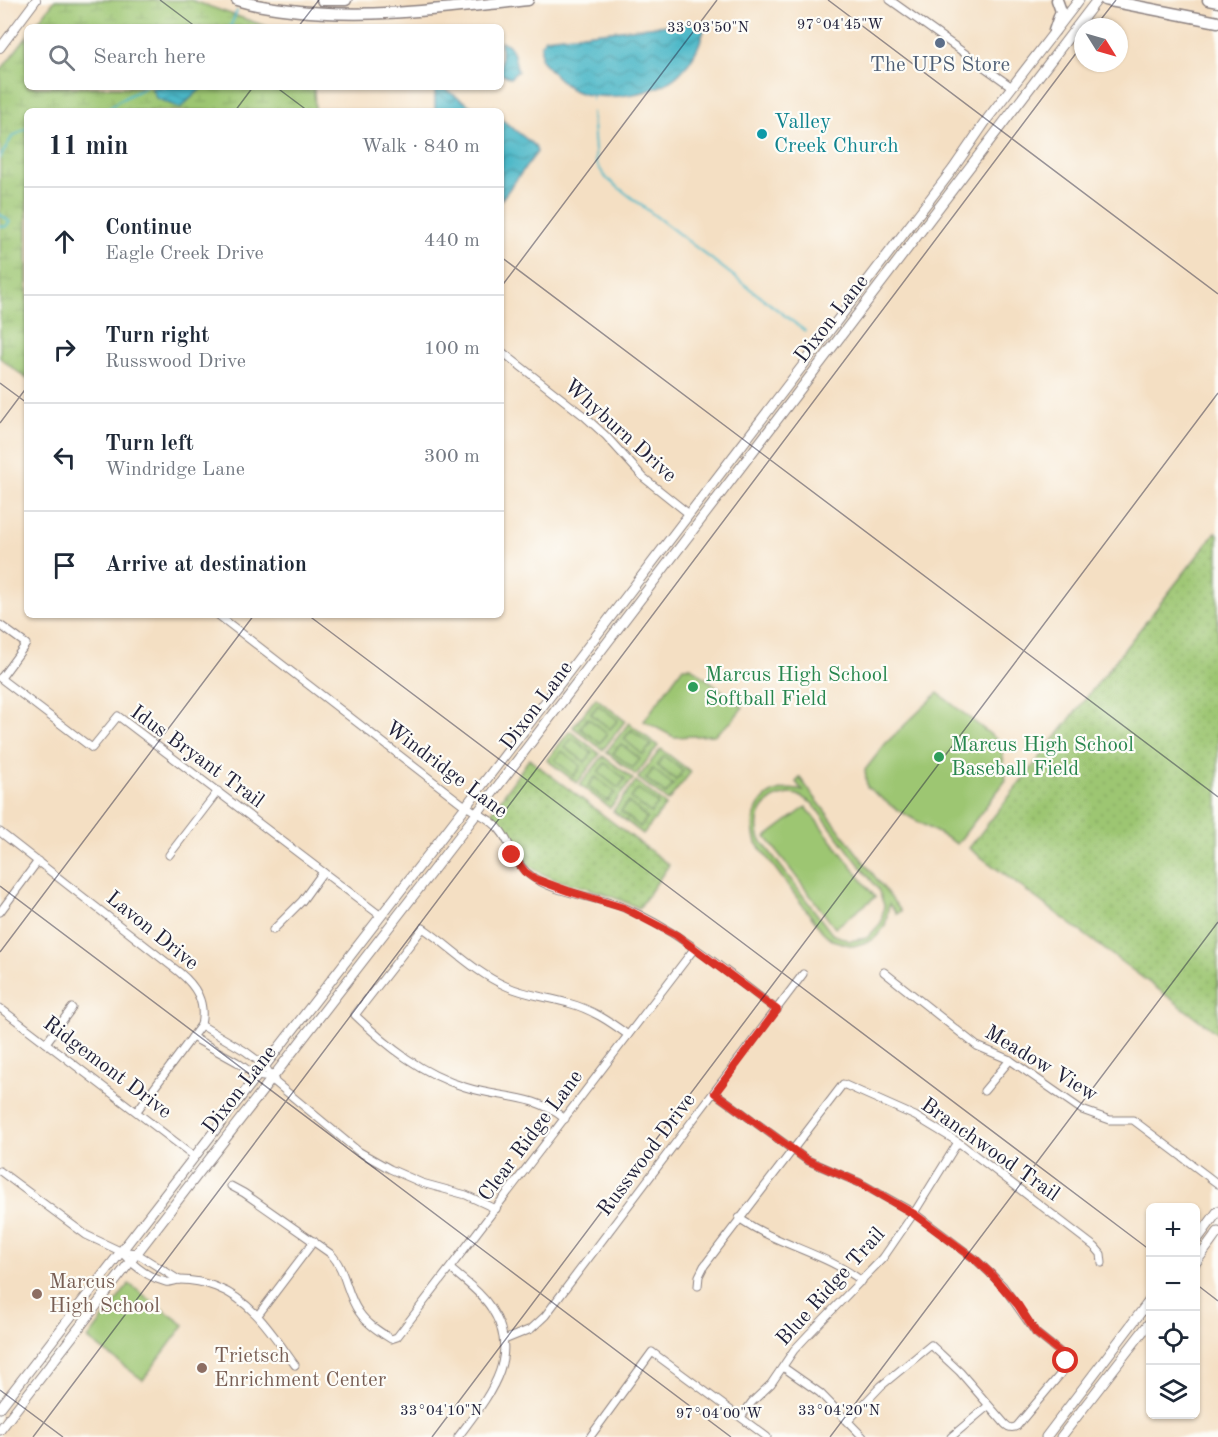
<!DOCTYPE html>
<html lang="en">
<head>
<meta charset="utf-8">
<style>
	:root { --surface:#fff; --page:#f6f6f7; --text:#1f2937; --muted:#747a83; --line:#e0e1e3 }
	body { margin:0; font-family:"Old Standard TT",serif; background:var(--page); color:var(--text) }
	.controls { position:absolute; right:18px; bottom:18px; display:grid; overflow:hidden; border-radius:9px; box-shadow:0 2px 4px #0004 }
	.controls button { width:54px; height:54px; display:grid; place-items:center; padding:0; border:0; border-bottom:2px solid var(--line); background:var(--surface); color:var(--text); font:30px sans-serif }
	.compass { position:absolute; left:1074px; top:18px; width:54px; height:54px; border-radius:50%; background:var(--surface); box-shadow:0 2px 4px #0004; rotate:127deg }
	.stop { position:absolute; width:18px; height:18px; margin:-14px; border:4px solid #d93025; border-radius:50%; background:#fff }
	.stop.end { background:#d93025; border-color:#fff; box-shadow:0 2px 6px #0008 }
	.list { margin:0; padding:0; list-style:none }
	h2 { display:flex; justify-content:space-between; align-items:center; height:78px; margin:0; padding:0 24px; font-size:26px }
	h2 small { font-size:20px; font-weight:400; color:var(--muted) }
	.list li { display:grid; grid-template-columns:39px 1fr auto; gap:18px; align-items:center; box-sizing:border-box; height:108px; padding:0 24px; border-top:2px solid var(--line) }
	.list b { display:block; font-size:22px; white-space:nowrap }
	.list p { margin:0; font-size:20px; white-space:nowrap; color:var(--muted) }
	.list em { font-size:20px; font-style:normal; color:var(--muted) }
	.icon { flex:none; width:33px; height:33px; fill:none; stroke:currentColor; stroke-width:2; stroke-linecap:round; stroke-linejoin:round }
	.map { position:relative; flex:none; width:1218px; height:1437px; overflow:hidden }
	.search { position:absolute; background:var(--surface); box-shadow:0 2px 4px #0004; left:24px; top:24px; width:480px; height:66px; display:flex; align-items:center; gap:15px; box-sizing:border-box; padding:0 21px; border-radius:9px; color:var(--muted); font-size:22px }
	.panel { position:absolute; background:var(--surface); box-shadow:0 2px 4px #0004; left:24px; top:108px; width:480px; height:510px; border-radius:9px }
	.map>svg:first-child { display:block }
	.green { fill:url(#green-dots); stroke:#607456; stroke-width:1.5 }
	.wetland { fill:url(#wetland-marsh); stroke:#607456; stroke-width:1.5 }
	.pitch { fill:#9dc672; stroke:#607456; stroke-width:1.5; fill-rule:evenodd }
	.water { fill:url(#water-waves); stroke:#366c81; stroke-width:1.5 }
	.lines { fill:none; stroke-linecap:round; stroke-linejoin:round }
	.stream { stroke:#4bb7c7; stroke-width:2 }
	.minor-casing { stroke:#8b807f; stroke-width:9 }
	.tertiary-casing { stroke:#8b807f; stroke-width:10 }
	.secondary-casing { stroke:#8b807f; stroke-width:11 }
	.primary-casing { stroke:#8b807f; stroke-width:13 }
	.minor { stroke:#fff; stroke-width:7 }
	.tertiary { stroke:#fff; stroke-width:8 }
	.secondary { stroke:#fff; stroke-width:9 }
	.primary { stroke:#fff; stroke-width:10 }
	.route { stroke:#d93025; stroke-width:8 }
	.ticks { fill:none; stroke:#22223b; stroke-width:1.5; stroke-opacity:0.45 }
	.service-dot { fill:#5c6f8a; stroke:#fdfcf7; stroke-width:2 }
	.culture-dot { fill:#0f9aa8; stroke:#fdfcf7; stroke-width:2 }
	.leisure-dot { fill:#2e9e5b; stroke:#fdfcf7; stroke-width:2 }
	.education-dot { fill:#8d6e63; stroke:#fdfcf7; stroke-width:2 }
	.labels { text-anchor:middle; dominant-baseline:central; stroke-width:4.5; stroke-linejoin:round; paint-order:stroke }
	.service-label { font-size:21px; fill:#4e5e75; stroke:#fdfcf7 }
	.culture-label { font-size:21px; fill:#0d838f; stroke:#fdfcf7; text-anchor:start }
	.street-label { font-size:21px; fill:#22223b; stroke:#fdfcf7 }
	.leisure-label { font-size:21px; fill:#27864d; stroke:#fdfcf7; text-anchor:start }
	.education-label { font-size:21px; fill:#785e54; stroke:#fdfcf7; text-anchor:start }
	.ticks-label { font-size:15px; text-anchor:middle; fill:#22223b; stroke:#fdfcf7; stroke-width:4.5; stroke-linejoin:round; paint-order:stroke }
</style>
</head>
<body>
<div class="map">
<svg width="1218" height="1437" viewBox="0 0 1218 1437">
	<defs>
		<pattern id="green-dots" width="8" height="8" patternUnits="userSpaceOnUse" patternTransform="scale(1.5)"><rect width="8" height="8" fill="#9dc672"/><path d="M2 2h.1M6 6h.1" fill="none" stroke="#87aa64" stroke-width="1.8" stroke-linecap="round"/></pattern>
		<pattern id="wetland-marsh" width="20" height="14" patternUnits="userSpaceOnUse" patternTransform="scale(1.5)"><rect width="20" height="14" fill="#9dc672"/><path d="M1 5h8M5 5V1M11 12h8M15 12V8" fill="none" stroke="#87aa64"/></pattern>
		<pattern id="water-waves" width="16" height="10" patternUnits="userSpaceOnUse" patternTransform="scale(1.5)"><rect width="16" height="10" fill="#4bb7c7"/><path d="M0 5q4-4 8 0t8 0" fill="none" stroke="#3e94a3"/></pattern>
	</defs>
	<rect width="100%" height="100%" fill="#fdfcf7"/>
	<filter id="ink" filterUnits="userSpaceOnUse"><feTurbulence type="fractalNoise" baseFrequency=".0167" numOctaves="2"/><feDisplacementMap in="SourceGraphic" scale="12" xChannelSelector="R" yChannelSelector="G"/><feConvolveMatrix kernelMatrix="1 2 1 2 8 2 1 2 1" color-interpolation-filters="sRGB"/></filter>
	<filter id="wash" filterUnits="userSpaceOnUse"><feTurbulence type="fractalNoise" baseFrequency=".008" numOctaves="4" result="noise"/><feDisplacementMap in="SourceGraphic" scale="24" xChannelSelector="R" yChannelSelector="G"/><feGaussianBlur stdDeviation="1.35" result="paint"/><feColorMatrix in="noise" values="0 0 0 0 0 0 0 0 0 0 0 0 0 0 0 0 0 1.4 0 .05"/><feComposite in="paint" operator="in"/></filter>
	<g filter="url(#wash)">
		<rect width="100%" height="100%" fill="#f4dfc3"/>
		<g class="green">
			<path d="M 1216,532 L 1218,534 L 1218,1034 L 969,848 Z"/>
			<path d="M 596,698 L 625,721 L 603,750 L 573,727 Z"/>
			<path d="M 629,723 L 658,746 L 636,775 L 606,752 Z"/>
			<path d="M 570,731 L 600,754 L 577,783 L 547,760 Z"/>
			<path d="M 661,749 L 691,772 L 668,801 L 638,778 Z"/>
			<path d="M 603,756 L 633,779 L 610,808 L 580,785 Z"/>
			<path d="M 529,759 L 669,865 L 639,908 C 623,901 607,894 591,889 C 571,883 551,881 533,868 C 513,854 510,828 491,813 Z"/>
			<path d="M 636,781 L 666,805 L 643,834 L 613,811 Z"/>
		</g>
		<g class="wetland">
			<path d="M 55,0 L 191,0 L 268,27 L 34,27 Z"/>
			<path d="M 27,36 L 27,87 L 314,87 L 315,111 L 27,111 L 27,379 L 0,358 L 0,71 Z"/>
		</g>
		<g class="pitch">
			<path d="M 683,667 L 691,667 L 743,707 L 731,722 L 714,735 L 674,737 L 644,721 Z"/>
			<path d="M 938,693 L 1001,743 L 1006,780 L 957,844 L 896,809 L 867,787 L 865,770 L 886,743 Z"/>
			<path d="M 598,705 L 618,720 L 610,729 L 591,714 Z"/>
			<path d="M 588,718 L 607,734 L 600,743 L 580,728 Z"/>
			<path d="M 631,730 L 651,745 L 643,755 L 624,739 Z"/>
			<path d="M 572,738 L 592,753 L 585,762 L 565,747 Z"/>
			<path d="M 621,744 L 640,759 L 633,768 L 613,753 Z"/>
			<path d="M 562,751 L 581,766 L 574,776 L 555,760 Z"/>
			<path d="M 664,756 L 683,771 L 676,780 L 657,765 Z"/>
			<path d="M 605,763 L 625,779 L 618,788 L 598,772 Z"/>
			<path d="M 653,769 L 673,785 L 666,794 L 646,779 Z"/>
			<path d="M 595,777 L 615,792 L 607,801 L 588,786 Z"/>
			<path d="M 800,778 L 901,911 L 897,914 L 889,904 L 885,926 L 876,937 L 870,941 L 853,946 L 832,940 L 822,931 L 756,843 C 745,809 768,782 803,791 L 796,782 ZM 790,794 L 798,795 L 812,803 L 878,889 L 884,905 L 881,923 L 867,938 L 850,941 L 832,934 L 760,839 C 752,816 766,796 790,794 Z"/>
			<path d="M 638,789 L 658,804 L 651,813 L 631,798 Z"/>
			<path d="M 628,802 L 647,818 L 640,827 L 621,811 Z"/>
			<path d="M 806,807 L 875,897 L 835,928 L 766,837 Z"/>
			<path d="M 129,1284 L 184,1325 L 143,1380 L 88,1339 Z"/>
		</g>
		<g class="water">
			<path d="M 696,22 L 706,23 C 701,42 695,58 681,72 C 660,95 603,103 575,91 C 562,85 551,70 541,60 L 541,45 L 545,38 Z"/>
			<path d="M 501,42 C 515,43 514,60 518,71 L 510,78 L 501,73 Z"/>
			<path d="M 151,87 L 203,87 L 180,108 L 156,98 Z"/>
			<path d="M 435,87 L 442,87 L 478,111 L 435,111 Z"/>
			<path d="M 501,119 L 535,146 L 537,152 L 501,200 Z"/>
		</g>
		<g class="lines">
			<g class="stream">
				<path d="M 230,27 L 237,11"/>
				<path d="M 592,96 L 592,100"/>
				<path d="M 106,111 L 118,101 L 146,87"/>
				<path d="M 592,112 L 596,163 L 606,178 L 805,331"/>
				<path d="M 0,158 L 12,137 L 27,128"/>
				<path d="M 0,214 L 10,222 L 5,227 L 0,226"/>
			</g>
		</g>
	</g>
	<g filter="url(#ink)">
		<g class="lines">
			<g class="minor-casing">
				<g id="minor">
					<path d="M 890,0 L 1012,87"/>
					<path d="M 501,351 L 584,416 L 606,436 L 644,478 L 689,514"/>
					<path d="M 218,615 L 460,802 C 474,813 493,818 503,834 C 514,851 515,866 534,878 C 561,895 596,896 625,908 C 681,932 729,974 777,1010"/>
					<path d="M 0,625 L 26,644 L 1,678"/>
					<path d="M 0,678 L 92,748 L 118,716 L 381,916"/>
					<path d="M 0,832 L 179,972 C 196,986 206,1002 201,1025 L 137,1111"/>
					<path d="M 169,855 L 218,791"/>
					<path d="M 0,912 L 38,861"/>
					<path d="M 273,930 L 302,901 L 323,872"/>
					<path d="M 884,972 L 977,1046 L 1010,1060 L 1082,1110 L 1110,1120 L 1133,1120 L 1218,1184"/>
					<path d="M 0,1008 L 194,1156"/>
					<path d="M 201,1025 L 245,1051 L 264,1065 L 276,1083 L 358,1151 L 390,1169 L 422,1183 L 466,1195 L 496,1209"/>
					<path d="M 192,1037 L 237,1062 L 256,1076 L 271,1078"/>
					<path d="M 46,1043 L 72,1008"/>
					<path d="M 984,1091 L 1010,1060"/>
					<path d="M 715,1093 L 807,1160 L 860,1183 L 914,1213 L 975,1259 L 990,1273 L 1003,1286 L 1036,1333 L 1066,1357 L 1066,1366 L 1063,1371 L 1017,1426 C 1012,1429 1009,1428 1005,1424 L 960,1372 L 931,1345 L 881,1386 L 847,1422"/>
					<path d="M 565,1119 C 533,1093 502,1099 465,1087 C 422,1074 388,1047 355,1015 L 423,928 C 451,947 474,972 506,986 C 525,995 547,997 568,1003 C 591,1009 609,1021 628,1035"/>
					<path d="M 0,1171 L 86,1235 L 120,1251 L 136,1253 L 179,1280"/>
					<path d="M 231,1186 L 244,1193 L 331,1254 C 346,1270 346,1294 359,1312 C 367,1324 380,1332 391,1339 L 397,1337 L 694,949"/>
					<path d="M 739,1218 C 777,1245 825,1253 862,1281"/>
					<path d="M 120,1251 C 132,1264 148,1278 166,1282 C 171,1283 175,1280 180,1280 C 191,1280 206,1283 216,1287 C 253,1301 273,1335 295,1365"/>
					<path d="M 451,1269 C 464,1281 481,1292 491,1308 C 524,1357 487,1398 458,1437"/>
					<path d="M 698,1286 L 699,1276 L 704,1266 L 843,1084 L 915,1116 L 958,1142 L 1095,1247 L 1101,1254 L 1102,1263"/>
					<path d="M 258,1315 L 314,1241"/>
					<path d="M 504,1340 L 531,1329 L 545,1316 L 803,974"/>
					<path d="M 783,1367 L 820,1393 L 863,1437"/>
					<path d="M 741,1417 L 752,1402 L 771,1384 L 794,1350 L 808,1335 L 883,1258 L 914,1213 L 958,1142"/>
					<path d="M 590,1437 L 652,1352 L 767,1437"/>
					<path d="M 951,1437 L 988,1406"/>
				</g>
			</g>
			<g class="tertiary-casing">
				<path id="tertiary" d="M 0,48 L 36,0"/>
			</g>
			<g class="secondary-casing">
				<g id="secondary">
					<path d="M 1196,1241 L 1218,1211"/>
					<path d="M 1196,1262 L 1218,1232"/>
					<path d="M 0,1408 L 466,806 L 953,169 L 988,118 L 1079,0"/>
					<path d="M 0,1430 L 478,812 L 1097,0"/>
					<path d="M 1046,1437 L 1150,1300"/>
					<path d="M 1061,1437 L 1150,1322"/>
				</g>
			</g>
			<g class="primary-casing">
				<g id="primary">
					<path d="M 237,0 C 255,6 272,8 291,10 C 370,20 449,8 528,0"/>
					<path d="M 322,0 L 346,0"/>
					<path d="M 1105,0 L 1218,22"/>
					<path d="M 1208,0 L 1218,2"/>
					<path d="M 1054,31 L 1061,11 L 1057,0"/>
				</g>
			</g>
			<use href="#minor" class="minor"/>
			<use href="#tertiary" class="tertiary"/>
			<use href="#secondary" class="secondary"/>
			<use href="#primary" class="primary"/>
		</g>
	</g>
	<g class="lines" filter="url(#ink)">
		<path class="route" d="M 512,855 L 525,872 L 535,879 L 568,891 L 624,908 L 676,935 L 777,1010 L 715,1093 L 807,1160 L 860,1183 L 914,1214 L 975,1259 L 990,1273 L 1018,1305 L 1036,1333 L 1066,1357 L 1066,1361"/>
	</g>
	<path class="ticks" d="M 160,0 L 196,27M 828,0 L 1218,294M 298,27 L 319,0M 1095,27 L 1116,0M 276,87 L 308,111M 235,111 L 253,87M 501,257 L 1218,797M 501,287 L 717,0M 0,383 L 27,403M 0,423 L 27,387M 308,615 L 1150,1250M 0,886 L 731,1437M 0,952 L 254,615M 1196,1284 L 1218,1301M 0,1390 L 63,1437M 33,1437 L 1083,44M 432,1437 L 1218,393M 830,1437 L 1218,922"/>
	<circle class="service-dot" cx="940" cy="43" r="6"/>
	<circle class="culture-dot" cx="762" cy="134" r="6"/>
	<g class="leisure-dot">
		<circle cx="693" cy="687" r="6"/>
		<circle cx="939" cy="757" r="6"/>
	</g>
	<g class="education-dot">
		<circle cx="37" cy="1294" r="6"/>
		<circle cx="202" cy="1368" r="6"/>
	</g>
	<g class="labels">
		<g class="service-label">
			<text x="940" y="65">The UPS Store</text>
		</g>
		<g class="culture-label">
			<text x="774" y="122">Valley<tspan x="774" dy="24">Creek Church</tspan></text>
		</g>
		<g class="street-label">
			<text transform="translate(832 319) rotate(-52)">Dixon Lane</text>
			<text transform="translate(620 431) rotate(42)">Whyburn Drive</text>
			<text transform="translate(537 706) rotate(-53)">Dixon Lane</text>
			<text transform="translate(197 757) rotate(36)">Idus Bryant Trail</text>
			<text transform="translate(446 770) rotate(37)">Windridge Lane</text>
			<text transform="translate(152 931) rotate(39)">Lavon Drive</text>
			<text transform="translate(1041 1064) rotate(31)">Meadow View</text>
			<text transform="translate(107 1068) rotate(37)">Ridgemont Drive</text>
			<text transform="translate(240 1090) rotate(-52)">Dixon Lane</text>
			<text transform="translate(531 1136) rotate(-53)">Clear Ridge Lane</text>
			<text transform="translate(990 1150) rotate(35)">Branchwood Trail</text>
			<text transform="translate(647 1155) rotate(-53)">Russwood Drive</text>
			<text transform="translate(831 1287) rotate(-48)">Blue Ridge Trail</text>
		</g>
		<g class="leisure-label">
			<text x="705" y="675">Marcus High School<tspan x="705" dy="24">Softball Field</tspan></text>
			<text x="951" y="745">Marcus High School<tspan x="951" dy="24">Baseball Field</tspan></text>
		</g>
		<g class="education-label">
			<text x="49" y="1282">Marcus<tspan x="49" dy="24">High School</tspan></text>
			<text x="214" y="1356">Trietsch<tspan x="214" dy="24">Enrichment Center</tspan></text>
		</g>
	</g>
	<g class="ticks-label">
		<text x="840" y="29">97°04'45"W</text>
		<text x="708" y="32">33°03'50"N</text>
		<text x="441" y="1415">33°04'10"N</text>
		<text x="839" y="1415">33°04'20"N</text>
		<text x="719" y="1418">97°04'00"W</text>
	</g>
</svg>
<div class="controls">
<button>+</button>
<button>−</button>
<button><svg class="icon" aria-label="locate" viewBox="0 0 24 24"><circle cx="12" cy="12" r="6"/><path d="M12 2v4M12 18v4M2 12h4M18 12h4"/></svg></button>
<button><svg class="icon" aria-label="layers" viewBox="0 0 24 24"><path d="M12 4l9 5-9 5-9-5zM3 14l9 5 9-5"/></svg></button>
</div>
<svg class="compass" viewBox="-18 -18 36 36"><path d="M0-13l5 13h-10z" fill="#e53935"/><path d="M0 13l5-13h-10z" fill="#747a83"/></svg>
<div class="stop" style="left:1066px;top:1361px"></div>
<div class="stop end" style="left:512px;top:855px"></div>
<div class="search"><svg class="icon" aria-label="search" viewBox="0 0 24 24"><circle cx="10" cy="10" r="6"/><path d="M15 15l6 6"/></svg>Search here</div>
<section class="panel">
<h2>11 min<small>Walk · 840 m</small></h2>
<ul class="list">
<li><svg class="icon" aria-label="ahead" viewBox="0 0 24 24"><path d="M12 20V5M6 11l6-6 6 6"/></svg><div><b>Continue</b><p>Eagle Creek Drive</p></div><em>440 m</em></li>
<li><svg class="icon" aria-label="right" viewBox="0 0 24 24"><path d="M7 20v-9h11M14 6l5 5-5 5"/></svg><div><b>Turn right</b><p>Russwood Drive</p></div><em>100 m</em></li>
<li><svg class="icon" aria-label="left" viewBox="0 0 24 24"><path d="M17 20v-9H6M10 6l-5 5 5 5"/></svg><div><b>Turn left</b><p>Windridge Lane</p></div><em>300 m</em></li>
<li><svg class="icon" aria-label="arrive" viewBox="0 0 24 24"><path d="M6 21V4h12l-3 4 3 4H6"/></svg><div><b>Arrive at destination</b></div></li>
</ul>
</section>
</div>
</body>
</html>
